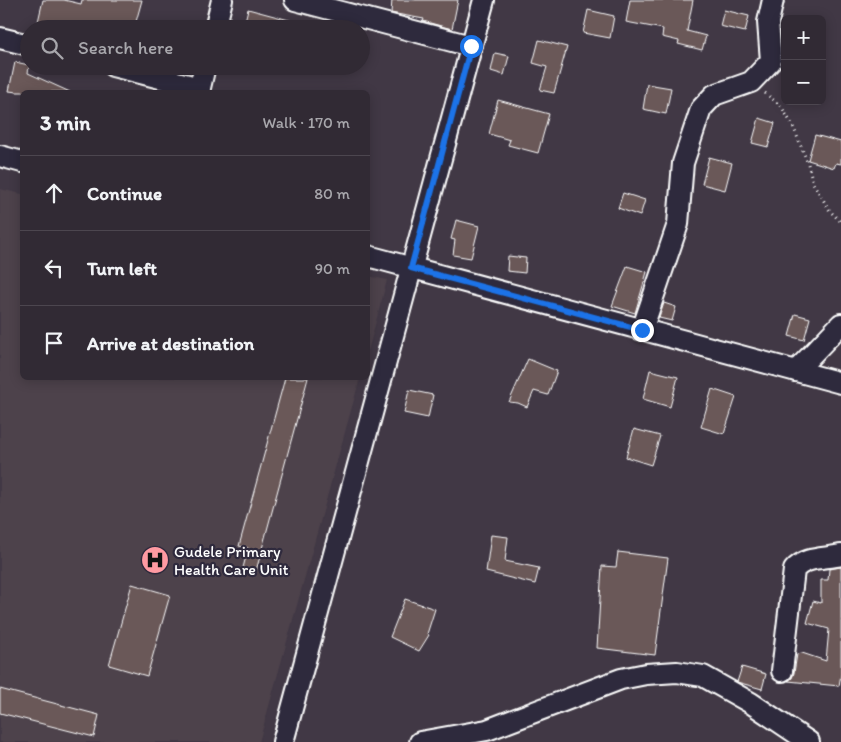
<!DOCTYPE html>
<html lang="en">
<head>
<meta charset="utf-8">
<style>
	:root { --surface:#312a34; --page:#39323c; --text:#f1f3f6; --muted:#a8a7ac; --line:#4c464f }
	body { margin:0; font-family:Itim,sans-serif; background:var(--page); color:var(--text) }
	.controls { position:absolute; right:15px; top:15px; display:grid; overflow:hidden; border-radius:8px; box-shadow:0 2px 12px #0003 }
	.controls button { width:45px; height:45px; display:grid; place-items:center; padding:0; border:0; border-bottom:1px solid var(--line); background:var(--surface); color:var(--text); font:25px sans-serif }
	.stop { position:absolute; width:15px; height:15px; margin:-11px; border:4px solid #1a73e8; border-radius:50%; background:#fff }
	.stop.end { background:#1a73e8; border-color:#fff; box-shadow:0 1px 5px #0008 }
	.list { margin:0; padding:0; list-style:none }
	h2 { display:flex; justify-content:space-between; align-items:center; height:65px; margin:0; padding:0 20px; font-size:21px }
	h2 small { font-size:16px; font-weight:400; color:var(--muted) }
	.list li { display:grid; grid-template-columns:32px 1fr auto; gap:15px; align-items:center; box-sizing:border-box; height:75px; padding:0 20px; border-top:1px solid var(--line) }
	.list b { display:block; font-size:19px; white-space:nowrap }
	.list em { font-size:16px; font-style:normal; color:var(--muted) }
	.icon { flex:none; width:28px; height:28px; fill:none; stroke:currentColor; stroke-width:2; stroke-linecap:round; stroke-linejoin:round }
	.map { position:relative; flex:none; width:841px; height:742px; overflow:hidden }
	.search { position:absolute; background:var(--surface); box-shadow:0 2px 12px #0003; left:20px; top:20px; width:350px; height:55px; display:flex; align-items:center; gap:12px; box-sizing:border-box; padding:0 18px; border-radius:28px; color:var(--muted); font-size:19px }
	.panel { position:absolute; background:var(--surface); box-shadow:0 2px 12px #0003; left:20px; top:90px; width:350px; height:290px; border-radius:8px }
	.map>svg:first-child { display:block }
	.built { fill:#4d424b }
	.building { fill:#6a5858; stroke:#fff }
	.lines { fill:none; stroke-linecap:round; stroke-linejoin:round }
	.minor-casing { stroke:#fff; stroke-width:24 }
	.path { stroke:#fff; stroke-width:3; stroke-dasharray:1 4; stroke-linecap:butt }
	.minor { stroke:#2f2a3d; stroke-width:20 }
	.route { stroke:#1a73e8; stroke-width:6 }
	.labels { text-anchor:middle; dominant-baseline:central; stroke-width:4.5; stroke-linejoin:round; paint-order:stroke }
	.poi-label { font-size:16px; fill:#fff; stroke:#2f2a3d; text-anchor:start }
</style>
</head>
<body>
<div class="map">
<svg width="841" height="742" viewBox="0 0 841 742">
	<rect width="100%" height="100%" fill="#413845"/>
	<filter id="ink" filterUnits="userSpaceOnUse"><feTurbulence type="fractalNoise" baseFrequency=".02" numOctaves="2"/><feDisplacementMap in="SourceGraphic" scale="10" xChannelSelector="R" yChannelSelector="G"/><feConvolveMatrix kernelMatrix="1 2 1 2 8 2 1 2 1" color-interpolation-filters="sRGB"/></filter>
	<g filter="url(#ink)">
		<g class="built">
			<path d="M 0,189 L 22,194 L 22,378 L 360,378 L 259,742 L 0,742 Z"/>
			<path d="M 368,276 L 387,280 L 368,351 Z"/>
		</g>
		<g class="building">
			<path d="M 43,0 L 64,0 L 81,4 L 82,0 L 142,0 L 134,29 L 49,29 L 37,26 Z"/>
			<path d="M 392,0 L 458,0 L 452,29 L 423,21 L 424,19 L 391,13 Z"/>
			<path d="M 630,0 L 693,0 L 687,31 L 706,36 L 702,50 L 678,44 L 679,41 L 662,37 L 663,29 L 626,22 Z"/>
			<path d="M 248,9 L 304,24 L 304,29 L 243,29 Z"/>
			<path d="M 588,10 L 614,16 L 610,38 L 583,33 Z"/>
			<path d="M 724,10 L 749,16 L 745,32 L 720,26 Z"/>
			<path d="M 539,40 L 567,47 L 554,93 L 540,90 L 547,67 L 533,63 Z"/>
			<path d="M 495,53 L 509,56 L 504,75 L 491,71 Z"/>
			<path d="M 15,62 L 29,65 L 28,73 L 70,92 L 17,92 L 9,91 Z"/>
			<path d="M 647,84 L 671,88 L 666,114 L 643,109 Z"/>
			<path d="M 498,100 L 549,114 L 538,153 L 508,145 L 510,140 L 489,134 Z"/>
			<path d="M 759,118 L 775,123 L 768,147 L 752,143 Z"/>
			<path d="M 815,135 L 841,142 L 841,164 L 836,163 L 834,168 L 808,160 Z"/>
			<path d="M 709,157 L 732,163 L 725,190 L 702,184 Z"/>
			<path d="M 623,193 L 645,200 L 640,216 L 618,208 Z"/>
			<path d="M 456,220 L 479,226 L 471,258 L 453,255 L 455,240 L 451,239 Z"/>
			<path d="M 508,256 L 526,258 L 525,273 L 507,271 Z"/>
			<path d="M 627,266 L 647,272 L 635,313 L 612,306 Z"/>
			<path d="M 664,303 L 676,307 L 672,321 L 659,318 Z"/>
			<path d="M 795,314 L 810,318 L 804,340 L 789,336 Z"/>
			<path d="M 528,359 L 557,371 L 548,395 L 534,391 L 527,407 L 518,403 L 509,402 Z"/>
			<path d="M 650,370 L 678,377 L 670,407 L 643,399 Z"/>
			<path d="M 285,378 L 308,378 L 256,571 L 243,568 L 248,548 L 239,546 Z"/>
			<path d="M 712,389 L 736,397 L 724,434 L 701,427 Z"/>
			<path d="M 409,390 L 433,395 L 428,418 L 404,413 Z"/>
			<path d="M 634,429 L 660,436 L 651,465 L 626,457 Z"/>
			<path d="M 491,535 L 508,537 L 505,561 L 539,568 L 535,584 L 486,572 Z"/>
			<path d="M 618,552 L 668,558 L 655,655 L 597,648 L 602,566 L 616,567 Z"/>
			<path d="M 841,567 L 841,674 L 839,686 L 788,681 L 792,678 L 794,673 L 797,654 L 802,653 L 826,661 L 829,629 L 807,623 L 813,601 L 821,603 L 821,580 L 828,580 L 829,569 Z"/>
			<path d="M 132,584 L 170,595 L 147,676 L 109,665 Z"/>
			<path d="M 405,599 L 435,609 L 427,634 L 429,635 L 419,651 L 390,637 Z"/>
			<path d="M 742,667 L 766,674 L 762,689 L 737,682 Z"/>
			<path d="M 0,689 L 99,715 L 94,737 L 0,713 Z"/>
		</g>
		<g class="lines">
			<g class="minor-casing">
				<g id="minor">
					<path d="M 295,0 L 471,46"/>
					<path d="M 215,29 L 222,0"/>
					<path d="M 0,38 L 29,45"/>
					<path d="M 113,66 L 200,88"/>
					<path d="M 199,92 L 205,66"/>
					<path d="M 0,156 L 22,162"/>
					<path d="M 368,256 L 841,383"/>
					<path d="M 642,330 L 678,224 L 683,163 L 701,109 L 714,95 L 751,82 L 771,61 L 768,22 L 773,0"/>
					<path d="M 796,371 L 841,324"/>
					<path d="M 782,671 L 794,570 C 805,556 825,559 841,555"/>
					<path d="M 283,742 L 484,0"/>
					<path d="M 420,742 L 487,730 L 621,679 L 646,674 L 677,672 L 703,676 L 751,703 L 809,742"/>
				</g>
			</g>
			<path class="path" d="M 765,93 L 781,106 L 793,126 L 808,164 L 813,183 L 830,211 L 841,222"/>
			<use href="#minor" class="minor"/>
		</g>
	</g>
	<g class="lines" filter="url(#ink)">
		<path class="route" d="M 471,46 L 411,268 L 642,330"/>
	</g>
	<defs>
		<g id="hospital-disc" transform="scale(1.4375)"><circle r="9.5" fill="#ff9aa2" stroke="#2f2a3d"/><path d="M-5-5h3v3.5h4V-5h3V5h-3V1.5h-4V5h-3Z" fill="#111"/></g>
	</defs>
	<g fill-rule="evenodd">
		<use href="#hospital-disc" x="155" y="560"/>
	</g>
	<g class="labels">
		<g class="poi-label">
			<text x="174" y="551">Gudele Primary<tspan x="174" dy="18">Health Care Unit</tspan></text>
		</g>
	</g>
</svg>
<div class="controls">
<button>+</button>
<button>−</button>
</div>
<div class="stop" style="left:471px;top:46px"></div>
<div class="stop end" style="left:642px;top:330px"></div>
<div class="search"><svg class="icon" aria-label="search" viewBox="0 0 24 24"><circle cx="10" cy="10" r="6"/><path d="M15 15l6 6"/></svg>Search here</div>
<section class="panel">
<h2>3 min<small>Walk · 170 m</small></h2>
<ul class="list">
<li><svg class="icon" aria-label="ahead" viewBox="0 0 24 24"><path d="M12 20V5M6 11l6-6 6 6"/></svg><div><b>Continue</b></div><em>80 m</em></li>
<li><svg class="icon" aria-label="left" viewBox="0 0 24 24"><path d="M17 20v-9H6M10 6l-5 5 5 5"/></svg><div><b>Turn left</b></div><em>90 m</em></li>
<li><svg class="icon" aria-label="arrive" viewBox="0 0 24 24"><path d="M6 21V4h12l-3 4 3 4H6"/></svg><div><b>Arrive at destination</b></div></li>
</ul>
</section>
</div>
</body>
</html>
